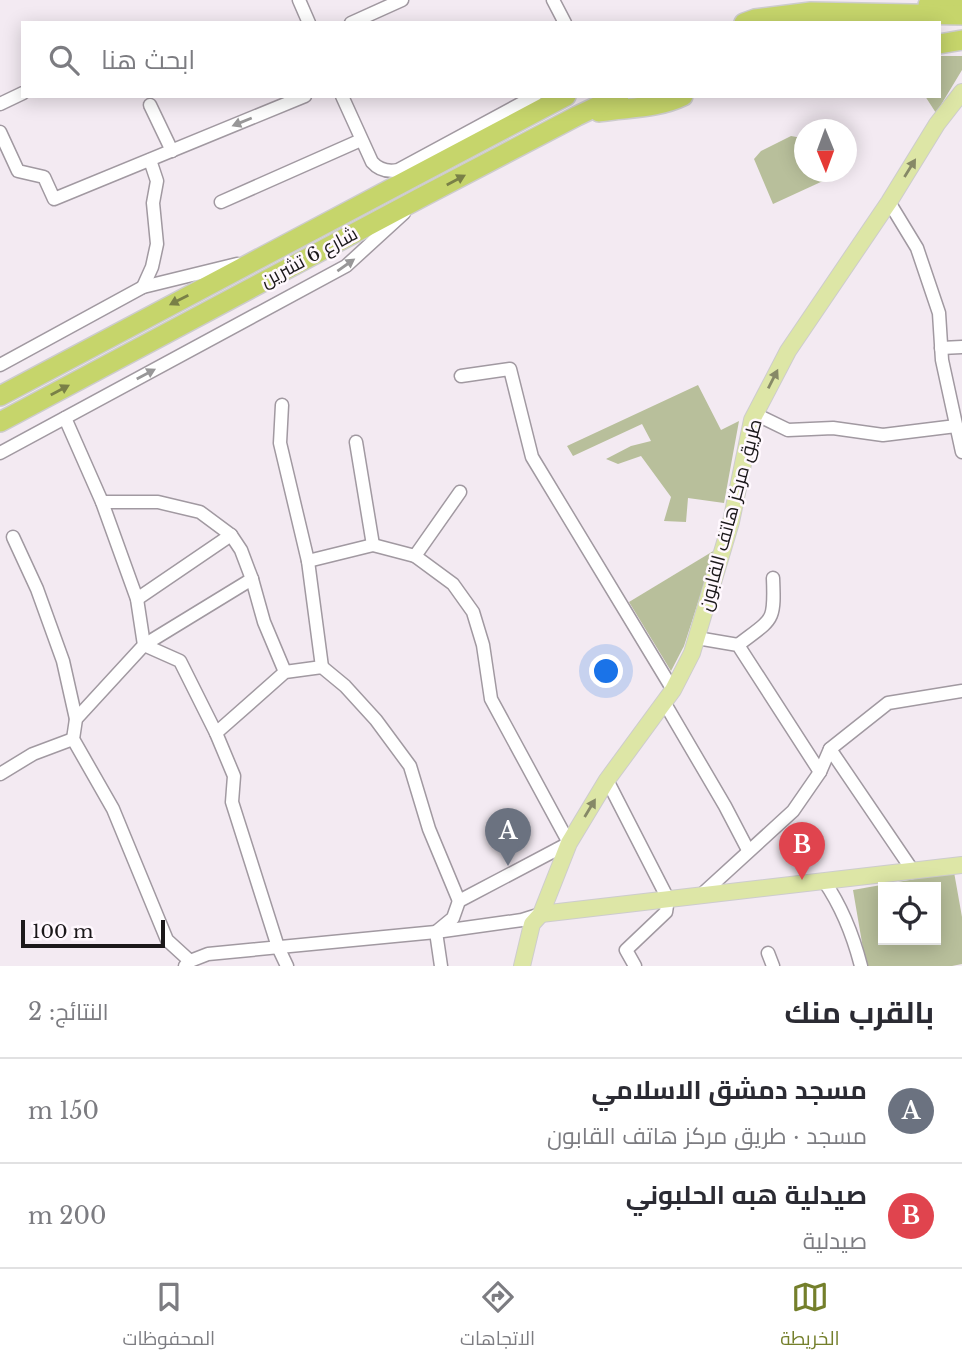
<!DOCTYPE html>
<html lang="ar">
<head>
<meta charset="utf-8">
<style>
	:root { --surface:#fff; --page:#f7f7f7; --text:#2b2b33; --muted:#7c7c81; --line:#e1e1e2; --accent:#747f2b }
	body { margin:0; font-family:"Libre Baskerville",Cairo,serif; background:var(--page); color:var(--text); direction:rtl }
	.controls { position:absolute; right:21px; bottom:21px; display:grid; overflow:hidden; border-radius:0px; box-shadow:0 4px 18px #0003 }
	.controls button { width:63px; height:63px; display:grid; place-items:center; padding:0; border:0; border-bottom:2px solid var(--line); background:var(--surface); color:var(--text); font:35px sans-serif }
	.compass { position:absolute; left:794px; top:119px; width:63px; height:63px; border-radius:50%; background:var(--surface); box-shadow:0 4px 18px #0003; rotate:179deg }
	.scale { position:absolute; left:21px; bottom:18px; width:144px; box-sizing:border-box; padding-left:7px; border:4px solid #1b181a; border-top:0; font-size:19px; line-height:24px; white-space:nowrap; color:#1b181a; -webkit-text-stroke:5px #fff8fe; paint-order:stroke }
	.you { position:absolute; left:607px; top:672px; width:24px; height:24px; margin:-18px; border:5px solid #fff; border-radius:50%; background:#1a73e8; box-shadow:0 0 0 10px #1a73e833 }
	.badge { display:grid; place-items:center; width:46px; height:46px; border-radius:50%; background:var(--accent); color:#fff; font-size:23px; font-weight:700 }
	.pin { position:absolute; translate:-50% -58px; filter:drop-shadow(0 2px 4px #0008) }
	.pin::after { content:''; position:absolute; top:37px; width:24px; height:21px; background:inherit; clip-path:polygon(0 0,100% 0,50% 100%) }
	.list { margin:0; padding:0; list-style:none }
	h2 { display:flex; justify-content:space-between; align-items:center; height:91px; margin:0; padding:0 28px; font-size:30px }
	h2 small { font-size:23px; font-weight:400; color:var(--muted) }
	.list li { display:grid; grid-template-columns:46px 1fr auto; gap:21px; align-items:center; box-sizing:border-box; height:105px; padding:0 28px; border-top:2px solid var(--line) }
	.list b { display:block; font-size:26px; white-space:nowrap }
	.list p { margin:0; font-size:23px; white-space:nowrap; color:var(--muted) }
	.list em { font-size:23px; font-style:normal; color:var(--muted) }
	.icon { flex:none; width:38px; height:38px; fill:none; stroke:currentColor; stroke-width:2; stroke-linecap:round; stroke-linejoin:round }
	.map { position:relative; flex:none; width:962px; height:966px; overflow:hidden; direction:ltr }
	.search { position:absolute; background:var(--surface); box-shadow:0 4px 18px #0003; left:21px; right:21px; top:21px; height:77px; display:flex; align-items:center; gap:18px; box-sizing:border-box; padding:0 24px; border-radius:0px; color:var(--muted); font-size:26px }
	.sheet { height:301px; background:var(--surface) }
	nav { display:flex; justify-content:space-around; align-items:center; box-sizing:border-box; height:98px; border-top:2px solid var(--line); background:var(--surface); font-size:19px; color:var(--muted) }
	nav a { display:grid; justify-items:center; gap:4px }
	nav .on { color:var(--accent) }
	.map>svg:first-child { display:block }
	.green { fill:#b8bf9b; fill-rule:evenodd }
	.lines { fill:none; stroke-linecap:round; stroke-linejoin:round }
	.minor-casing { stroke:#a199a1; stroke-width:15 }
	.major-casing { stroke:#cdcccd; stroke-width:18 }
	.highway-casing { stroke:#cdcccd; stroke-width:22 }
	.minor { stroke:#fff; stroke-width:12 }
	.major { stroke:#dde6a6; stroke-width:16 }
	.highway { stroke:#c6d56b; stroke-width:19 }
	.oneway { fill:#989798 }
	.oneway2 { fill:#868967 }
	.oneway3 { fill:#798047 }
	.labels { text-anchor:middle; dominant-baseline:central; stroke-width:5; stroke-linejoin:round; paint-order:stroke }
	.street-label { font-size:19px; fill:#1b181a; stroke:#fff8fe }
</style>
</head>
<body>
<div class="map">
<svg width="962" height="966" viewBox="0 0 962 966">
	<rect width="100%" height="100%" fill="#f3eaf2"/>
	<g class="green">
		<path d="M 939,56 L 962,56 L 962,70 L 936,113 L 925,96 L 939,96 Z"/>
		<path d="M 791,136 L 802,138 L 804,141 L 804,172 L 819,172 L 823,181 L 773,204 L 754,159 L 761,151 Z"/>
		<path d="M 698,385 L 721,430 L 739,421 L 724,503 L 688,498 L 686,522 L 664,521 L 671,497 L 641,456 L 618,464 L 606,459 L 631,446 L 651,441 L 642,424 L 573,456 L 567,446 Z"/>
		<path d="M 715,550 L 684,646 L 671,671 L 629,602 Z"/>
		<path d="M 954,872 L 962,917 L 962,964 L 952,966 L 866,966 L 853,890 ZM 883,887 L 936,887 L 936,940 L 883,940 Z"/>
	</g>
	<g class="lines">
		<g class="minor-casing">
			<g id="minor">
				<path d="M 299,0 L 309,23"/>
				<path d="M 553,0 L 565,23"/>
				<path d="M 351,23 L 402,0"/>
				<path d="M 342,96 L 372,162 C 379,170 388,172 398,170 L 535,96"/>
				<path d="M 0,104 L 23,93"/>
				<path d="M 150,105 L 172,151"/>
				<path d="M 0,132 L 18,171 L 44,177 L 54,199 L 305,96"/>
				<path d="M 221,202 L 361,140"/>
				<path d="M 889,202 L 917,248 L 939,313 L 942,360 L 962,452"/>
				<path d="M 143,287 L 152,267 L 157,244 L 153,203 L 157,181 L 150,160"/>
				<path d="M 941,348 L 962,347"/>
				<path d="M 0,365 L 143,287 L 237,264"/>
				<path d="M 461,376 L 510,369 L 532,457 L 673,690"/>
				<path d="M 282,405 L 280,443 L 308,561 L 322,667"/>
				<path d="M 755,414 L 788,430 L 833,428 L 883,435 L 956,426"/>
				<path d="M 65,418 L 102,502 L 137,599 L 144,645 L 76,719 L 73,739 L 113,809 L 167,940 L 190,961"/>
				<path d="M 356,442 L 373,545"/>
				<path d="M 0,453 L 346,266 L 404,213"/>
				<path d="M 102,502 L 158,502 L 200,512 L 231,535 L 241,550 L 252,579 L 264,622 L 285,672"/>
				<path d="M 13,537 L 37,589 L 63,661 L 76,719"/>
				<path d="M 415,556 L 460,492"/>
				<path d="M 308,561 L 373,545 L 415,556 L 453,584 L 473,612 L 483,645 L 491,699 L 569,843 L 459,901 L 453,918 L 436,932 L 441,966"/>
				<path d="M 137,599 L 231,535"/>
				<path d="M 697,638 L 738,645 L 820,772"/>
				<path d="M 144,645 L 180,661 L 216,733 L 234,776 L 232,802 L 278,947 L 287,966"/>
				<path d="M 144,645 L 252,579"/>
				<path d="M 738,645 C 773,618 775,623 773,578"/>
				<path d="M 664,702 L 725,806 L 748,850"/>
				<path d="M 216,733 L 285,672 L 322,667 L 345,686 L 376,720 L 410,766 L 429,829 L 459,901"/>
				<path d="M 0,774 L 33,754 L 73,739"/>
				<path d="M 607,780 L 668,899 L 666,912 L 626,950 L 635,966"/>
				<path d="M 913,871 L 830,749 L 888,703 L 962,691"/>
				<path d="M 824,881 C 842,907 853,935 861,966"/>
				<path d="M 700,896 L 793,811 L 820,772 L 830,749"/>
				<path d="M 768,953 L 773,966"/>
				<path d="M 185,966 L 190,961 L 208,954 L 436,932 L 522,920 L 541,914"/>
			</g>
		</g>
		<g class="major-casing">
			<g id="major">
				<path d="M 541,914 L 962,865"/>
				<path d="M 522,966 L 532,924 L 541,914 L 569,843 L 607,780 L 673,690 L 692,653 L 731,522 L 752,420 L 788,351 L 889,202 L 937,124 L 962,92"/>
			</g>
		</g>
		<g class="highway-casing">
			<g id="highway">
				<path d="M 928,5 L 962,0"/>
				<path d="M 744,23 L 755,19 L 811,12 L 962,15"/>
				<path d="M 939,44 L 962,40"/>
				<path d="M 599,112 C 628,107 656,109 683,96"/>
				<path d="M 0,396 L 566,96"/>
				<path d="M 0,422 L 422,197 L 577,116 L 619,96"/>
			</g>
		</g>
		<use href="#minor" class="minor"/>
		<use href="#major" class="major"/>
		<use href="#highway" class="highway"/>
	</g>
	<defs><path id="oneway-solid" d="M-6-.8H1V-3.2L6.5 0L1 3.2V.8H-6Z" transform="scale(1.75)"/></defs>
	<g class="oneway">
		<use href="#oneway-solid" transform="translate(242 122) rotate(158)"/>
		<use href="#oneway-solid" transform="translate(346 265) rotate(-35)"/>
		<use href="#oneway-solid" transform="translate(146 374) rotate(-28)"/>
	</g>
	<g class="oneway2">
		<use href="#oneway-solid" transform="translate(910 168) rotate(-58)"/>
		<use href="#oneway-solid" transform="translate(773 379) rotate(-63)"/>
		<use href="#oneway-solid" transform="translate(590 808) rotate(-59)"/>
	</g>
	<g class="oneway3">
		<use href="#oneway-solid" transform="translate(456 180) rotate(-28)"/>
		<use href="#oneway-solid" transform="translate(179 300) rotate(153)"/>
		<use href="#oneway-solid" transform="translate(60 390) rotate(-28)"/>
	</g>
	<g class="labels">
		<g class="street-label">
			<text transform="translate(309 257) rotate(-28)">شارع 6 تشرين</text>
			<text transform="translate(730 515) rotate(-75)">طريق مركز هاتف القابون</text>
		</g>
	</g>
</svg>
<div class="controls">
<button><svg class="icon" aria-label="locate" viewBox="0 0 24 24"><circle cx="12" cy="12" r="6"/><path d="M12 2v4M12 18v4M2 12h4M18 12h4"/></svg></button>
</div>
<svg class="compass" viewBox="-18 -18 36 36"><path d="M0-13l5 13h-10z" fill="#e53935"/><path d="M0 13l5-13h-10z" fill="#7c7c81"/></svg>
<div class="scale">100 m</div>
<div class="you"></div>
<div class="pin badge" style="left:508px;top:866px;background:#6b7280">A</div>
<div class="pin badge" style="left:802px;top:880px;background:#e0444e">B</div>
<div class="search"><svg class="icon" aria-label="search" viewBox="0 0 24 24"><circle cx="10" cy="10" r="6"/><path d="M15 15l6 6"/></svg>ابحث هنا</div>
</div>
<section class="sheet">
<h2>بالقرب منك<small>النتائج: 2</small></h2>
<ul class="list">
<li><span class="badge" style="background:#6b7280">A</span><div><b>مسجد دمشق الاسلامي</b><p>مسجد · طريق مركز هاتف القابون</p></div><em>150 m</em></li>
<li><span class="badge" style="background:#e0444e">B</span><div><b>صيدلية هبه الحلبوني</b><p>صيدلية</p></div><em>200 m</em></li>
</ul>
</section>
<nav>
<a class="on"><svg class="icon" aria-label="map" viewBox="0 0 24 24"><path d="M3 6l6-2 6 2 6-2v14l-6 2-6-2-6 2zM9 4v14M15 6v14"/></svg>الخريطة</a>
<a><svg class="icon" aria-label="directions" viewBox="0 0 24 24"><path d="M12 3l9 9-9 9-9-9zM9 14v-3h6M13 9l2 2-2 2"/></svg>الاتجاهات</a>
<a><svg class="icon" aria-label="saved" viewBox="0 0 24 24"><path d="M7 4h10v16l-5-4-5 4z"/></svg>المحفوظات</a>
</nav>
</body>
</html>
